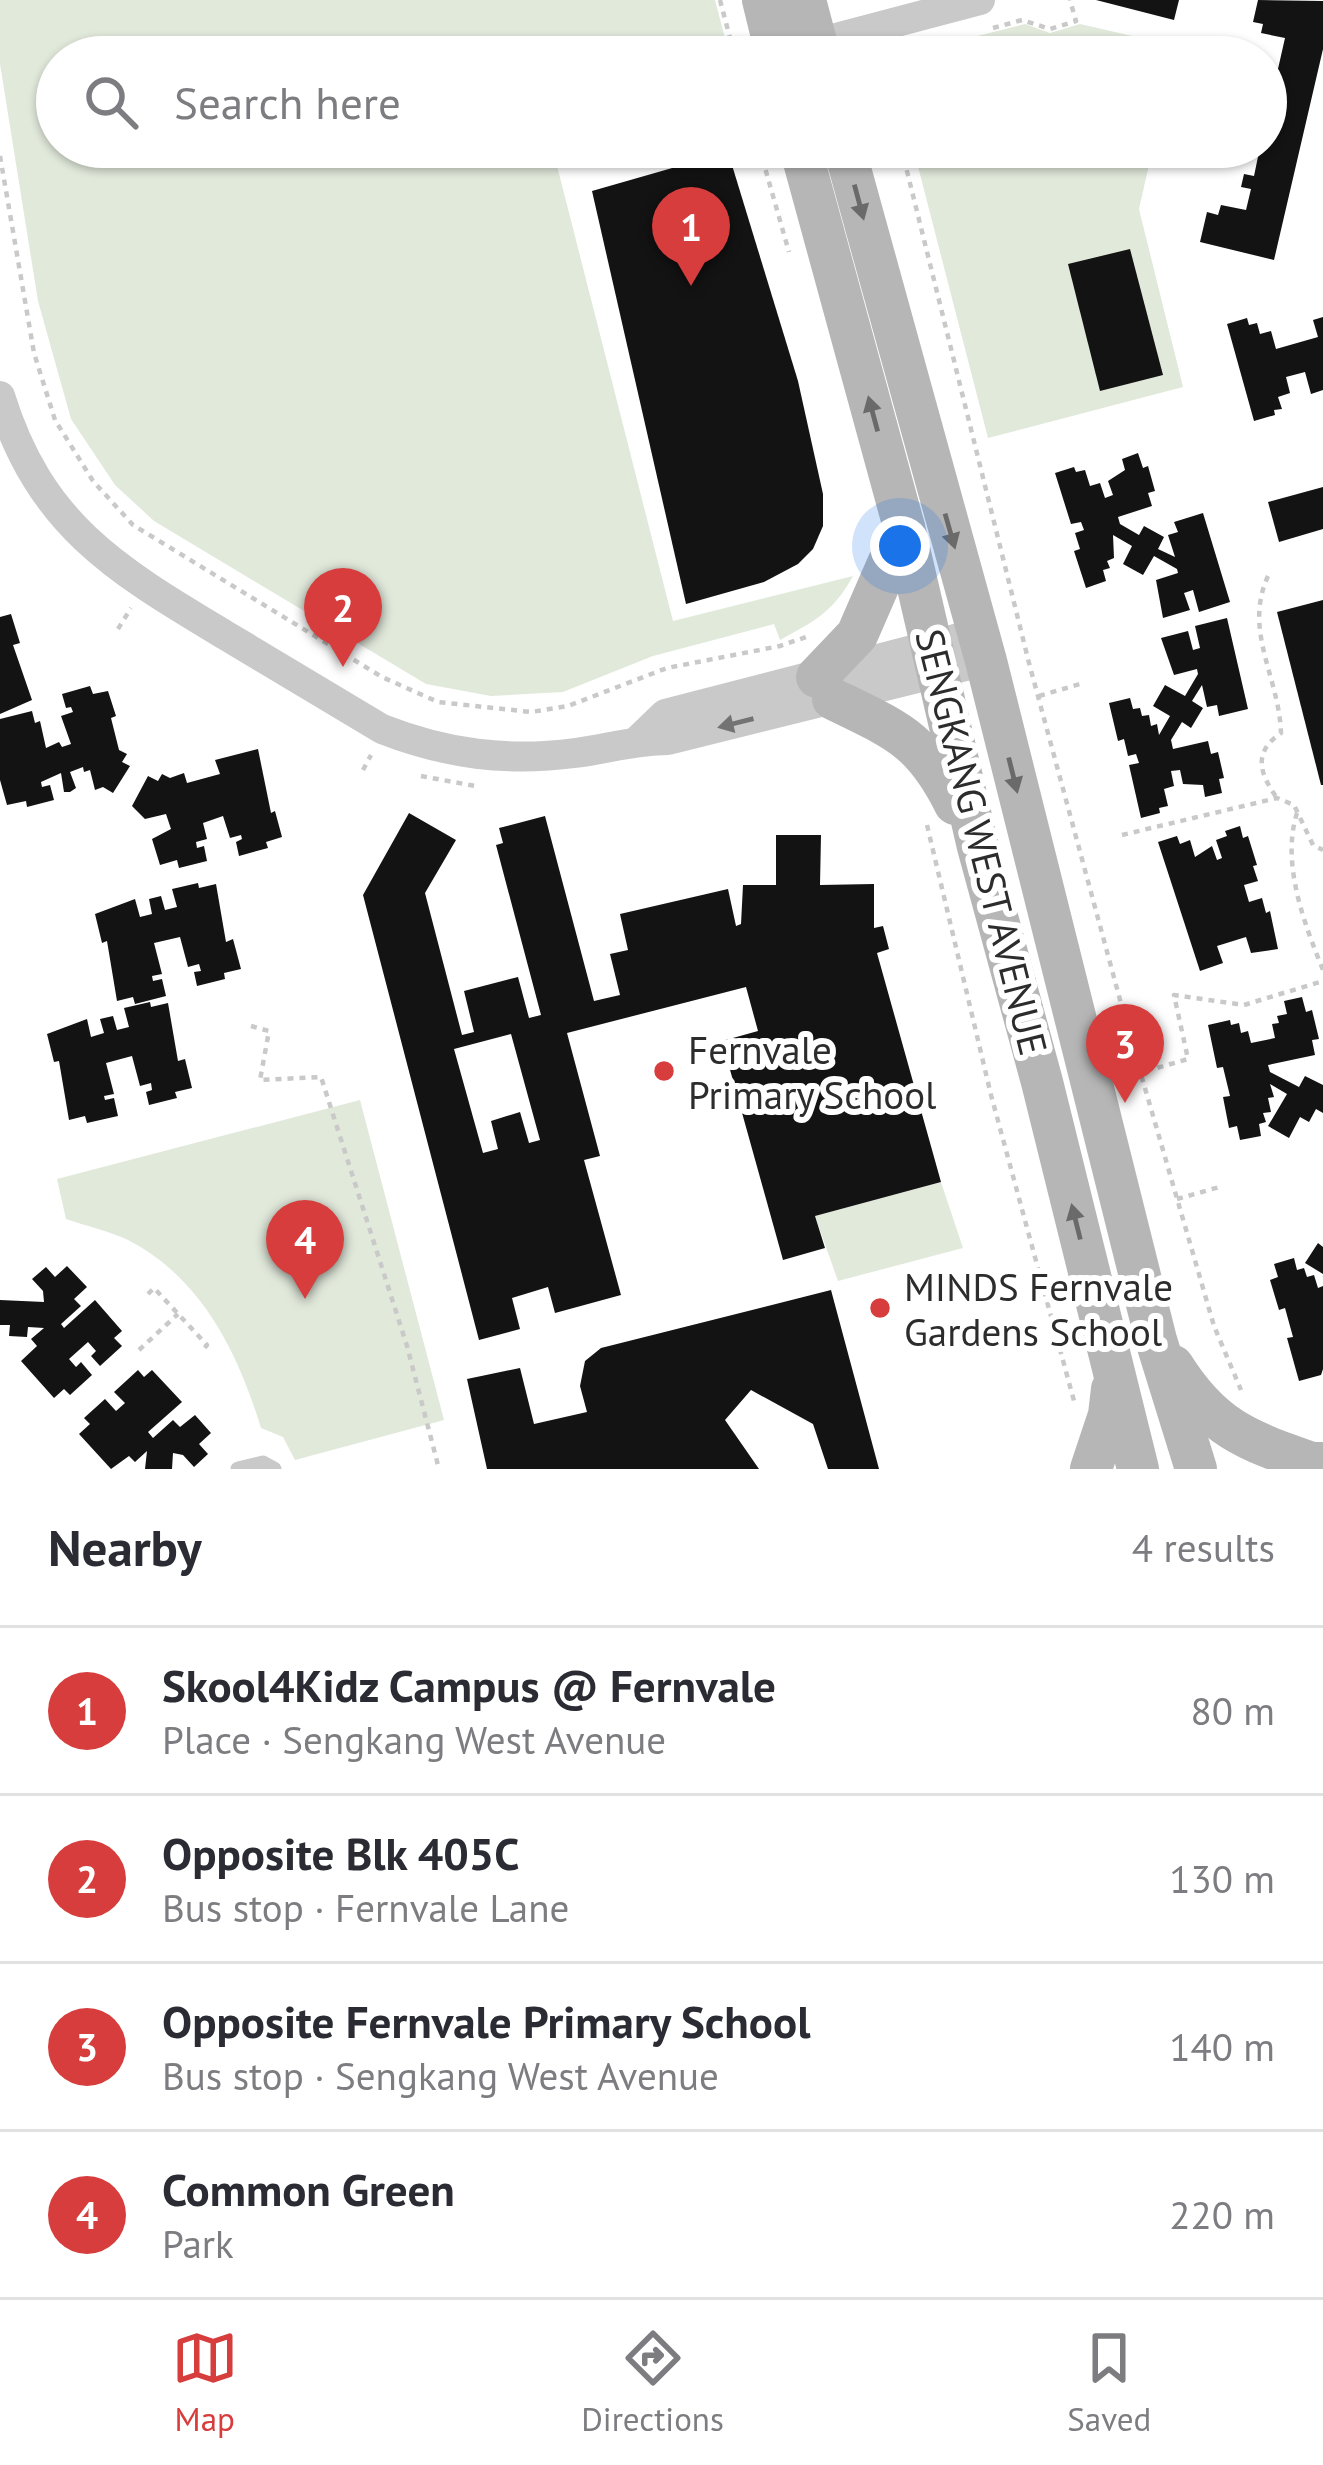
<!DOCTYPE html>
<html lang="en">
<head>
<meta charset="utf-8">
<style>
	:root { --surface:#fff; --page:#f2f2f3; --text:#2b2b33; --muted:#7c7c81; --line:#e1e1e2; --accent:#d63d3c }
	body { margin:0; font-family:"PT Sans",sans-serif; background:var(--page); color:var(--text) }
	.you { position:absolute; left:900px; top:546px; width:42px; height:42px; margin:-30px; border:9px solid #fff; border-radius:50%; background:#1a73e8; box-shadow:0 0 0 18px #1a73e833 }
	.badge { display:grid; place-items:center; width:78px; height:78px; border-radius:50%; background:var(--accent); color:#fff; font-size:39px; font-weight:700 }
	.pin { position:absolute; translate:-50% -99px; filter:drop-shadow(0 3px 6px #0008) }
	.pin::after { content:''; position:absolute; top:63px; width:42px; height:36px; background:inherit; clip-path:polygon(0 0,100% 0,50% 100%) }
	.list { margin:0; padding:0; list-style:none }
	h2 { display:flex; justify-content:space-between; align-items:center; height:156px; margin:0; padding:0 48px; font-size:51px }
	h2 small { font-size:39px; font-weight:400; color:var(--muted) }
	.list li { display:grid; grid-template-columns:78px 1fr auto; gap:36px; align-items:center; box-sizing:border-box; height:168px; padding:0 48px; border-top:3px solid var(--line) }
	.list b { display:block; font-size:45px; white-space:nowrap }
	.list p { margin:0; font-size:39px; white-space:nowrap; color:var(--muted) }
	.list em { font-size:39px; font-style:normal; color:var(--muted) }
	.icon { flex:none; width:66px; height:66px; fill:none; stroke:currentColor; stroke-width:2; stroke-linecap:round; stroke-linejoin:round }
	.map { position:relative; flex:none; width:1323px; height:1469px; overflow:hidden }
	.search { position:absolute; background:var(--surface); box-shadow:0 3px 9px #0004; left:36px; right:36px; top:36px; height:132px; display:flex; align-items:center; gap:30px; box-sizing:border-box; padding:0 42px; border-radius:66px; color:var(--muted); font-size:45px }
	.sheet { height:828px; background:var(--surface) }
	nav { display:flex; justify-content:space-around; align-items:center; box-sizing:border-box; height:168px; border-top:3px solid var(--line); background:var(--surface); font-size:33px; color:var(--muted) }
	nav a { display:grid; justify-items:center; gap:6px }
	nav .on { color:var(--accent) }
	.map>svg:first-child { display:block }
	.green { fill:#e1e9db }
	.building { fill:#131313; fill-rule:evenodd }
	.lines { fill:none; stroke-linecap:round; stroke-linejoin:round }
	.path { stroke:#c9c9c9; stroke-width:4.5; stroke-dasharray:6 6; stroke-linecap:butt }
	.lane { stroke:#c9c9c9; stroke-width:15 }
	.street { stroke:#c9c9c9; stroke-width:30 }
	.secondary { stroke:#b6b6b6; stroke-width:42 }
	.oneway { fill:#6a6a6a }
	.oneway2 { fill:#737373 }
	.poi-dot { fill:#d63d3c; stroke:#fff; stroke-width:4.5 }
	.labels { text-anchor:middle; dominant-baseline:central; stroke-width:12; stroke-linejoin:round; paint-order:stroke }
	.street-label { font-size:39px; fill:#2c2c2c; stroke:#fff }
	.poi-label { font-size:39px; fill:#2c2c2c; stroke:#fff; text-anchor:start }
</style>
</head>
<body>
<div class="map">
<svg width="1323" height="1469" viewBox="0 0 1323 1469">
	<rect width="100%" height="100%" fill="#fff"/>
	<g class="green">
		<path d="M 0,0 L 715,0 L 730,57 L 57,57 L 57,147 L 563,147 L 553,150 L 673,621 L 853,576 C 833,612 815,621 780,640 L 774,624 L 653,656 L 563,692 L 491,696 L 426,684 L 154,521 L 115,485 L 71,419 L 38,301 L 0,64 Z"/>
		<path d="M 1025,24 L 1050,33 L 1080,24 L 1176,46 L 1174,57 L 916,57 L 934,47 Z"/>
		<path d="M 913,147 L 1153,147 L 1139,209 L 1183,387 L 988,438 Z"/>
		<path d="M 360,1100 L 444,1420 L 295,1460 L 283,1437 L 261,1428 C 238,1353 202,1278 128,1240 C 109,1231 86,1226 66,1219 L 57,1179 Z"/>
		<path d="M 941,1182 L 963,1248 L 838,1281 L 815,1216 Z"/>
	</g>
	<g class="building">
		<path d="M 1096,0 L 1179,0 L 1174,20 Z"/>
		<path d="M 1258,0 L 1323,1 L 1323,49 L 1274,260 L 1200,242 L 1207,212 L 1218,215 L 1221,205 L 1246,210 L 1251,189 L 1241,187 L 1244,174 L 1254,176 L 1260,147 L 1266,147 L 1266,122 L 1285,38 L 1261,33 L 1263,24 L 1253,22 Z"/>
		<path d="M 728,152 L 798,381 L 823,494 L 823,526 L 813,549 L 798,564 L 764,582 L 686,604 L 592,191 Z"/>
		<path d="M 1130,249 L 1163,375 L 1100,391 L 1068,264 Z"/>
		<path d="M 1323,317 L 1323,390 L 1311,394 L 1305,372 L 1286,377 L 1290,393 L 1278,397 L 1282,409 L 1274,410 L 1275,415 L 1254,421 L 1227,324 L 1247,318 L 1249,325 L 1257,323 L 1260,334 L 1271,331 L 1276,349 L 1318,337 L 1313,320 Z"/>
		<path d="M 1138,453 L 1143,468 L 1148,466 L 1155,491 L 1148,493 L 1152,506 L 1118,517 L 1120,524 L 1139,535 L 1144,526 L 1164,537 L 1158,549 L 1175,557 L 1168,535 L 1178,532 L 1174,522 L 1203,513 L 1230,602 L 1199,612 L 1193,590 L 1184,593 L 1190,610 L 1163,618 L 1156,580 L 1178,573 L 1177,569 L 1154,556 L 1143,575 L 1123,564 L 1132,546 L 1113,535 L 1114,558 L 1107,561 L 1110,568 L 1103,570 L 1106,581 L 1086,588 L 1074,551 L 1080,549 L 1075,533 L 1084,530 L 1081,522 L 1071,524 L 1055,473 L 1074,467 L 1076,472 L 1085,470 L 1090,486 L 1100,483 L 1105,498 L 1113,495 L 1108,481 L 1125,470 L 1122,459 Z"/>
		<path d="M 1323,487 L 1323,529 L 1279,542 L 1268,502 Z"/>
		<path d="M 1323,600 L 1323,785 L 1321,785 L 1277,612 Z"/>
		<path d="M 11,614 L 20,643 L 13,645 L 32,700 L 0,714 L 0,617 Z"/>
		<path d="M 1227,618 L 1248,709 L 1219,716 L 1217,705 L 1207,707 L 1202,685 L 1192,701 L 1203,708 L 1191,728 L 1182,722 L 1171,740 L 1173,749 L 1208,741 L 1211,754 L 1218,752 L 1224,778 L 1219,779 L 1222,793 L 1205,797 L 1203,785 L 1183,784 L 1180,770 L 1171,771 L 1174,786 L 1164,789 L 1168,806 L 1159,808 L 1160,813 L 1141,818 L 1129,765 L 1139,763 L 1136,754 L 1128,756 L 1124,739 L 1118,741 L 1109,703 L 1130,698 L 1133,709 L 1140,708 L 1142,716 L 1149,715 L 1151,726 L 1157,724 L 1159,735 L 1170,716 L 1153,706 L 1165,685 L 1185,696 L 1198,674 L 1197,669 L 1174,675 L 1161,638 L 1188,631 L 1193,650 L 1200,648 L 1195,626 Z"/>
		<path d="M 90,686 L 93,694 L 108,691 L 116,716 L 111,718 L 119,750 L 127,754 L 122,762 L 130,766 L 113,793 L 103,787 L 95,790 L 90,770 L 84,772 L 83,767 L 70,772 L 76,788 L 70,792 L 64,792 L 61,773 L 41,782 L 42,787 L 50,785 L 54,800 L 27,807 L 26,801 L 7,805 L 0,780 L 0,719 L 32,711 L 35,723 L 40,721 L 46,748 L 59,742 L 62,747 L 71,744 L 61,716 L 73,712 L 71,707 L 66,708 L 62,694 Z"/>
		<path d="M 258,749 L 271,813 L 275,811 L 282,837 L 266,842 L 268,848 L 239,856 L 236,842 L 242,839 L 241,835 L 230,838 L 223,816 L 203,823 L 207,839 L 196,842 L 197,848 L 204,846 L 207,861 L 179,868 L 177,860 L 160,865 L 152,839 L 171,829 L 166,814 L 145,819 L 132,806 L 148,776 L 158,781 L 162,774 L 170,778 L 184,773 L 187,783 L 220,774 L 215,760 Z"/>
		<path d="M 409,813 L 456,840 L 425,893 L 462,1035 L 474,1032 L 464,991 L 518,977 L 529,1018 L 541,1015 L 496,845 L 503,843 L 499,828 L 545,816 L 594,1001 L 620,995 L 610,954 L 628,950 L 620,914 L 728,889 L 736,926 L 741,924 L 743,885 L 776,885 L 776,835 L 821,835 L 820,885 L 874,884 L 874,928 L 883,926 L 889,949 L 877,953 L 941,1182 L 815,1216 L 825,1248 L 783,1260 L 722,1041 L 758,1031 L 746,987 L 567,1033 L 600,1156 L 584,1160 L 621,1295 L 555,1313 L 548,1287 L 512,1298 L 520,1329 L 479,1340 L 363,895 ZM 511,1034 L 540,1140 L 529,1143 L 520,1112 L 491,1121 L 498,1149 L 483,1153 L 454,1049 Z"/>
		<path d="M 1240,826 L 1243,838 L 1248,836 L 1257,865 L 1253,866 L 1258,881 L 1244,885 L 1249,902 L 1262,898 L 1266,913 L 1270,911 L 1278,949 L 1251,953 L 1246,937 L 1217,946 L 1223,963 L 1200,971 L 1158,842 L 1177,836 L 1180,844 L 1190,840 L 1195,857 L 1212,846 L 1217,860 L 1222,858 L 1216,840 L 1227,836 L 1225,831 Z"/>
		<path d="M 198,883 L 199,888 L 216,884 L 226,942 L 233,939 L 241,969 L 224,973 L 225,979 L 197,986 L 194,972 L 201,971 L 199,964 L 188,967 L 180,937 L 154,943 L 162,974 L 152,976 L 153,981 L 162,979 L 166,996 L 135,1004 L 133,997 L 117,1001 L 107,941 L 102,943 L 95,914 L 135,899 L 140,917 L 152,914 L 149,899 L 161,896 L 165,910 L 177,907 L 172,889 Z"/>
		<path d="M 1302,997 L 1306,1012 L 1312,1010 L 1319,1039 L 1312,1040 L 1315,1055 L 1268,1065 L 1270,1072 L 1299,1087 L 1305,1076 L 1323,1085 L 1323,1113 L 1316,1109 L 1309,1122 L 1300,1117 L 1289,1138 L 1268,1126 L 1287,1094 L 1270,1084 L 1274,1097 L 1268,1098 L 1271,1112 L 1263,1113 L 1266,1122 L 1259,1124 L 1261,1136 L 1240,1140 L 1237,1126 L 1229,1128 L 1223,1097 L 1230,1096 L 1223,1067 L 1217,1068 L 1208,1025 L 1230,1020 L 1231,1025 L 1239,1023 L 1241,1033 L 1248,1031 L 1251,1043 L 1275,1038 L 1272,1024 L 1279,1023 L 1277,1016 L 1287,1014 L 1284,1001 Z"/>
		<path d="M 150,1002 L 151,1007 L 168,1003 L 178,1061 L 185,1059 L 192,1088 L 175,1092 L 177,1098 L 149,1105 L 146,1092 L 152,1090 L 151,1083 L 140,1086 L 132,1056 L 106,1063 L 114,1094 L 104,1096 L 105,1100 L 114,1098 L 118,1116 L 87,1123 L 85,1116 L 69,1120 L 59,1061 L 54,1062 L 47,1034 L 87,1019 L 91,1037 L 104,1033 L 100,1019 L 113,1016 L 117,1030 L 129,1027 L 124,1008 Z"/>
		<path d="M 1318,1243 L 1323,1247 L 1323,1274 L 1305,1263 Z"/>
		<path d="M 1294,1258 L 1297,1270 L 1304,1268 L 1307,1277 L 1314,1275 L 1318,1288 L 1323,1286 L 1323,1369 L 1321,1375 L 1299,1381 L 1287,1338 L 1293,1337 L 1285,1308 L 1279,1310 L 1270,1280 L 1278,1277 L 1274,1264 Z"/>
		<path d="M 67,1266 L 87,1287 L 74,1299 L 81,1306 L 61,1324 L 64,1328 L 95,1300 L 122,1331 L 114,1338 L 122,1346 L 100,1366 L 91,1356 L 96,1351 L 88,1342 L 69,1359 L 76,1367 L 81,1362 L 92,1375 L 70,1395 L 64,1389 L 54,1398 L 21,1361 L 37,1346 L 31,1339 L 44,1328 L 28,1327 L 27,1337 L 9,1336 L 10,1325 L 0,1325 L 0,1300 L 44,1302 L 43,1291 L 32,1279 L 46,1267 L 55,1277 Z"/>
		<path d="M 831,1290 L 879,1469 L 828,1469 L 813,1424 L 751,1390 L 725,1420 L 759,1469 L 487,1469 L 467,1379 L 520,1368 L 534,1424 L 587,1412 L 580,1386 L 585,1361 L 601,1348 Z"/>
		<path d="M 138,1370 L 144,1377 L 152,1370 L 182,1402 L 148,1432 L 153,1438 L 173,1420 L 180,1427 L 195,1415 L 211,1433 L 199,1444 L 208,1454 L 194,1467 L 183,1455 L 173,1453 L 172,1469 L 145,1469 L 147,1451 L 135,1462 L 129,1456 L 111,1469 L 79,1434 L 90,1424 L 84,1418 L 105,1399 L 116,1411 L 125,1403 L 114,1392 Z"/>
	</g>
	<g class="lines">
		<g class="path">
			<path d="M 720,0 L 735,57"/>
			<path d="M 993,28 L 1022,20 L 1050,29 L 1076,21 L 1070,0"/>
			<path d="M 759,147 L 789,252"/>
			<path d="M 901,147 L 1029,663 L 1129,1033 L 1214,1326 L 1241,1390"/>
			<path d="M 0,156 L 34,353 L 55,420 L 93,481 L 133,525 L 382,677 L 438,702 L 531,712 L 568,706 L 667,668 L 780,646 L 806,637"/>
			<path d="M 1268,576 C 1243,631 1279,676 1281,733 C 1253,752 1259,773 1277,798"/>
			<path d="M 118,629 L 131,608"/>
			<path d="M 1039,696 L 1080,684"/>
			<path d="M 363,770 L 371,755"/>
			<path d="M 421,776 L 475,786"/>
			<path d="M 1297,813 C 1281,863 1304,923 1323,970"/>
			<path d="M 927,825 L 991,1095 L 1074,1401"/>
			<path d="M 1122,835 L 1277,798 L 1294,805 L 1313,845 L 1323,850"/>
			<path d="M 251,1026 L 269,1031 L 260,1080 L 321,1077 L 407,1346 L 439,1469"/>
			<path d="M 1129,1033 L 1148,1029 L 1157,1068 L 1188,1059 L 1174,995 L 1244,1005 L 1323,981"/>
			<path d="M 1177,1199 L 1223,1186"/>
			<path d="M 148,1294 L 154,1288 L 207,1345 L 201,1352"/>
			<path d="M 139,1350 L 178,1314"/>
		</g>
		<path class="lane" d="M 238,1469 L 263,1463 L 274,1469"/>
		<g class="street">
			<path d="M 817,43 L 980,0"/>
			<path d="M 0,396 C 40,525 115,569 225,635 C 277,666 330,698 382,729 C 446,754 507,762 575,753 C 607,749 635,740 668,740 L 986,661"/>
			<path d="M 638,740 L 665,714 L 978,633"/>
		</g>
		<g class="secondary">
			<path d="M 763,0 L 777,57"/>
			<path d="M 805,0 L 820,57"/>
			<path d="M 800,147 L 904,527 L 978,847 L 1042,1082 L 1138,1469"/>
			<path d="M 844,147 L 986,661 L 1156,1340 L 1196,1469"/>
			<path d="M 817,677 L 857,635 L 904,527"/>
			<path d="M 833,699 C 896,730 922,738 955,804"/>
			<path d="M 1173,1366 C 1212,1428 1246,1440 1312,1463 L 1323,1463"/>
			<path d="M 1091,1469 L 1109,1415 L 1112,1389"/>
		</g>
	</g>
	<defs><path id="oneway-solid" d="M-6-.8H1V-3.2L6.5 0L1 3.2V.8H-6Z" transform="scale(3)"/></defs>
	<g class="oneway">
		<use href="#oneway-solid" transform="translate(859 202) rotate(75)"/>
		<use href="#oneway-solid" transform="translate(873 414) rotate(-105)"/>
		<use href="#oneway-solid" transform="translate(950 531) rotate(74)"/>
		<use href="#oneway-solid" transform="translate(1013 775) rotate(76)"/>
		<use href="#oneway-solid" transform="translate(1076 1222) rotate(-104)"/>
	</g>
	<use class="oneway2" href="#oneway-solid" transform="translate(736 723) rotate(166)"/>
	<g class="poi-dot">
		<circle cx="664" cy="1071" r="12"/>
		<circle cx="880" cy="1308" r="12"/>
	</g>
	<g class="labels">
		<g class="street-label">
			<text transform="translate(982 842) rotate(76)">SENGKANG WEST AVENUE</text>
		</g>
		<g class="poi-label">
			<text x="688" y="1049">Fernvale<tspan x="688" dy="45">Primary School</tspan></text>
			<text x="904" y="1286">MINDS Fernvale<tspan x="904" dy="45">Gardens School</tspan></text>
		</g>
	</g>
</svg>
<div class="you"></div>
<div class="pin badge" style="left:691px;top:286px">1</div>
<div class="pin badge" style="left:343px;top:667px">2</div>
<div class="pin badge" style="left:1125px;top:1103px">3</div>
<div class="pin badge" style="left:305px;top:1299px">4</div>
<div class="search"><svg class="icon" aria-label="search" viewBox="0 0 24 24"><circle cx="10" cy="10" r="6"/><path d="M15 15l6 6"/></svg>Search here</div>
</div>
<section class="sheet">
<h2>Nearby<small>4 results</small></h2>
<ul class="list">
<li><span class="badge">1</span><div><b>Skool4Kidz Campus @ Fernvale</b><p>Place · Sengkang West Avenue</p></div><em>80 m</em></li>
<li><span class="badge">2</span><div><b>Opposite Blk 405C</b><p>Bus stop · Fernvale Lane</p></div><em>130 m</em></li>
<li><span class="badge">3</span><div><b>Opposite Fernvale Primary School</b><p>Bus stop · Sengkang West Avenue</p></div><em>140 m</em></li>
<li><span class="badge">4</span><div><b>Common Green</b><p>Park</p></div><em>220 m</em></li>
</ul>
</section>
<nav>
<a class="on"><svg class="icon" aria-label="map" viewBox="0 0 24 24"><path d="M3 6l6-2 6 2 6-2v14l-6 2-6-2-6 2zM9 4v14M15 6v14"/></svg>Map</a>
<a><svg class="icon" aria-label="directions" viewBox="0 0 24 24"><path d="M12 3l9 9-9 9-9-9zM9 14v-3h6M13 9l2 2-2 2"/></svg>Directions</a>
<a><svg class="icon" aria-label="saved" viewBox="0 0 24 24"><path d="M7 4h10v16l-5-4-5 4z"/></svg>Saved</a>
</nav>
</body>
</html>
